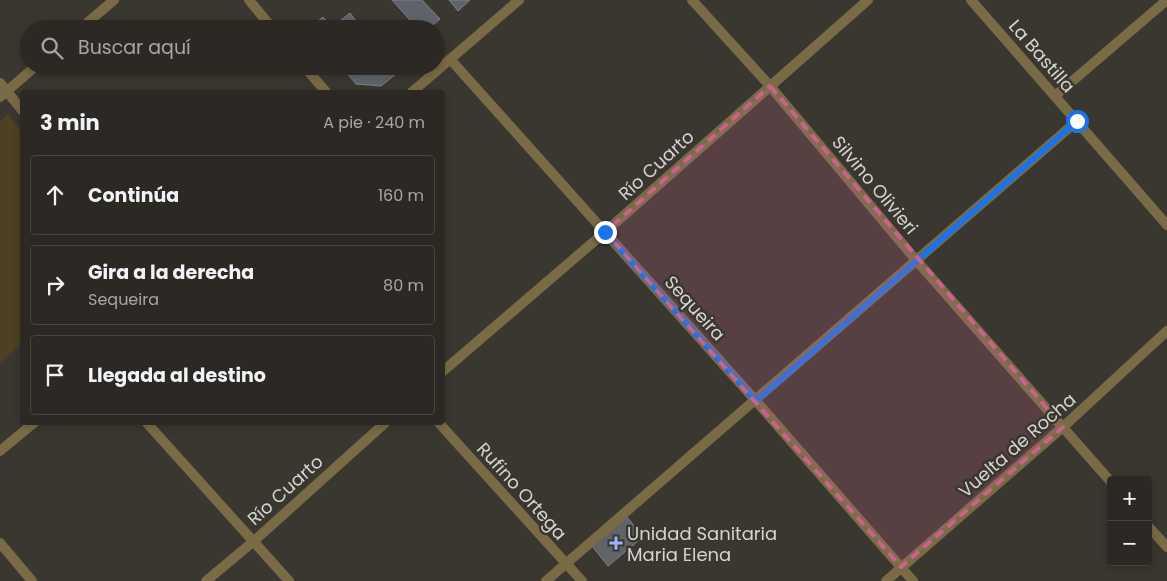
<!DOCTYPE html>
<html lang="es">
<head>
<meta charset="utf-8">
<style>
	:root { --surface:#2c2924; --page:#383531; --text:#f1f3f6; --muted:#a6a6a6; --line:#484541 }
	body { margin:0; font-family:Poppins,sans-serif; background:var(--page); color:var(--text) }
	.controls { position:absolute; right:15px; bottom:15px; display:grid; overflow:hidden; border-radius:5px; box-shadow:0 2px 8px #0003 }
	.controls button { width:45px; height:45px; display:grid; place-items:center; padding:0; border:0; border-bottom:1px solid var(--line); background:var(--surface); color:var(--text); font:25px sans-serif }
	.stop { position:absolute; width:15px; height:15px; margin:-11px; border:4px solid #1a73e8; border-radius:50%; background:#fff }
	.stop.end { background:#1a73e8; border-color:#fff; box-shadow:0 1px 5px #0008 }
	.list { margin:0; padding:0; list-style:none }
	h2 { display:flex; justify-content:space-between; align-items:center; height:65px; margin:0; padding:0 20px; font-size:21px }
	h2 small { font-size:16px; font-weight:400; color:var(--muted) }
	.list li { display:grid; grid-template-columns:32px 1fr auto; gap:15px; align-items:center; box-sizing:border-box; height:80px; margin:0 10px 10px; padding:0 10px; border:1px solid var(--line); border-radius:5px }
	.list b { display:block; font-size:19px; white-space:nowrap }
	.list p { margin:0; font-size:16px; white-space:nowrap; color:var(--muted) }
	.list em { font-size:16px; font-style:normal; color:var(--muted) }
	.icon { flex:none; width:28px; height:28px; fill:none; stroke:currentColor; stroke-width:2; stroke-linecap:round; stroke-linejoin:round }
	.map { position:relative; flex:none; width:1167px; height:581px; overflow:hidden }
	.search { position:absolute; background:var(--surface); box-shadow:0 2px 8px #0003; left:20px; top:20px; width:425px; height:55px; display:flex; align-items:center; gap:12px; box-sizing:border-box; padding:0 18px; border-radius:28px; color:var(--muted); font-size:19px }
	.panel { position:absolute; background:var(--surface); box-shadow:0 2px 8px #0003; left:20px; top:90px; width:425px; height:335px; border-radius:5px }
	.map>svg:first-child { display:block }
	.green { fill:#4c4122 }
	.building { fill:#61636b; stroke:#7e8089 }
	.lines { fill:none; stroke-linecap:round; stroke-linejoin:round }
	.street { stroke:#796b45; stroke-width:10 }
	.route { stroke:#1a73e8; stroke-width:6 }
	.marked { fill:#ca638a; fill-opacity:0.2; stroke:#ca638a; stroke-width:4; stroke-dasharray:10 6; stroke-linejoin:round }
	.poi-dot { fill:#9eb3fd; stroke:#3a3730; stroke-width:2 }
	.labels { text-anchor:middle; dominant-baseline:central; stroke-width:5; stroke-linejoin:round; paint-order:stroke }
	.street-label { font-size:18px; fill:#d6d4d0; stroke:#3a3730 }
	.poi-label { font-size:18px; fill:#d6d4d0; stroke:#3a3730; text-anchor:start }
</style>
</head>
<body>
<div class="map">
<svg width="1167" height="581" viewBox="0 0 1167 581">
	<rect width="100%" height="100%" fill="#3a3730"/>
	<path class="green" d="M 8,114 L 22,132 L 22,343 L 0,363 L 0,121 Z"/>
	<g class="building">
		<path d="M 392,0 L 422,0 L 440,19 L 428,29 L 418,29 Z"/>
		<path d="M 449,0 L 470,0 L 458,11 Z"/>
		<path d="M 350,13 L 362,29 L 309,28 L 323,17 L 332,27 Z"/>
		<path d="M 341,66 L 406,66 L 381,86 L 356,84 Z"/>
		<path d="M 627,517 L 643,537 L 608,566 L 592,546 Z"/>
	</g>
	<g class="lines">
		<g class="street">
			<path d="M 249,0 L 273,29"/>
			<path d="M 692,0 L 770,86 L 916,260 L 1111,482"/>
			<path d="M 971,0 L 1167,225"/>
			<path d="M 80,29 L 114,0"/>
			<path d="M 450,59 L 756,401 L 913,581"/>
			<path d="M 304,66 L 326,92"/>
			<path d="M 0,83 L 22,110"/>
			<path d="M 412,92 L 519,0"/>
			<path d="M 1055,96 L 1167,0"/>
			<path d="M 0,97 L 36,66"/>
			<path d="M 442,372 L 605,232 L 868,0"/>
			<path d="M 146,422 L 289,581"/>
			<path d="M 438,422 L 582,581"/>
			<path d="M 0,451 L 35,422"/>
			<path d="M 1148,526 L 1167,547"/>
			<path d="M 0,543 L 32,581"/>
			<path d="M 206,581 L 254,541 L 386,422"/>
			<path d="M 546,581 L 1077,121"/>
			<path d="M 886,581 L 1063,427 L 1167,331"/>
		</g>
	</g>
	<g class="lines">
		<path class="route" d="M 605,232 L 756,401 L 1077,121"/>
	</g>
	<path class="marked" d="M 770,86 L 1063,427 L 901,567 L 605,232 Z"/>
	<path class="poi-dot" d="M613.5 535.5h5v5h5v5h-5v5h-5v-5h-5v-5h5z"/>
	<g class="labels">
		<g class="street-label">
			<text transform="translate(1042 56) rotate(49)">La Bastilla</text>
			<text transform="translate(656 165) rotate(-42)">Río Cuarto</text>
			<text transform="translate(875 185) rotate(50)">Silvino Olivieri</text>
			<text transform="translate(695 308) rotate(48)">Sequeira</text>
			<text transform="translate(1017 445) rotate(-41)">Vuelta de Rocha</text>
			<text transform="translate(285 490) rotate(-42)">Río Cuarto</text>
			<text transform="translate(522 491) rotate(48)">Rufino Ortega</text>
		</g>
		<g class="poi-label">
			<text x="627" y="533">Unidad Sanitaria<tspan x="627" dy="21">Maria Elena</tspan></text>
		</g>
	</g>
</svg>
<div class="controls">
<button>+</button>
<button>−</button>
</div>
<div class="stop" style="left:1077px;top:121px"></div>
<div class="stop end" style="left:605px;top:232px"></div>
<div class="search"><svg class="icon" aria-label="search" viewBox="0 0 24 24"><circle cx="10" cy="10" r="6"/><path d="M15 15l6 6"/></svg>Buscar aquí</div>
<section class="panel">
<h2>3 min<small>A pie · 240 m</small></h2>
<ul class="list">
<li><svg class="icon" aria-label="ahead" viewBox="0 0 24 24"><path d="M12 20V5M6 11l6-6 6 6"/></svg><div><b>Continúa</b></div><em>160 m</em></li>
<li><svg class="icon" aria-label="right" viewBox="0 0 24 24"><path d="M7 20v-9h11M14 6l5 5-5 5"/></svg><div><b>Gira a la derecha</b><p>Sequeira</p></div><em>80 m</em></li>
<li><svg class="icon" aria-label="arrive" viewBox="0 0 24 24"><path d="M6 21V4h12l-3 4 3 4H6"/></svg><div><b>Llegada al destino</b></div></li>
</ul>
</section>
</div>
</body>
</html>
